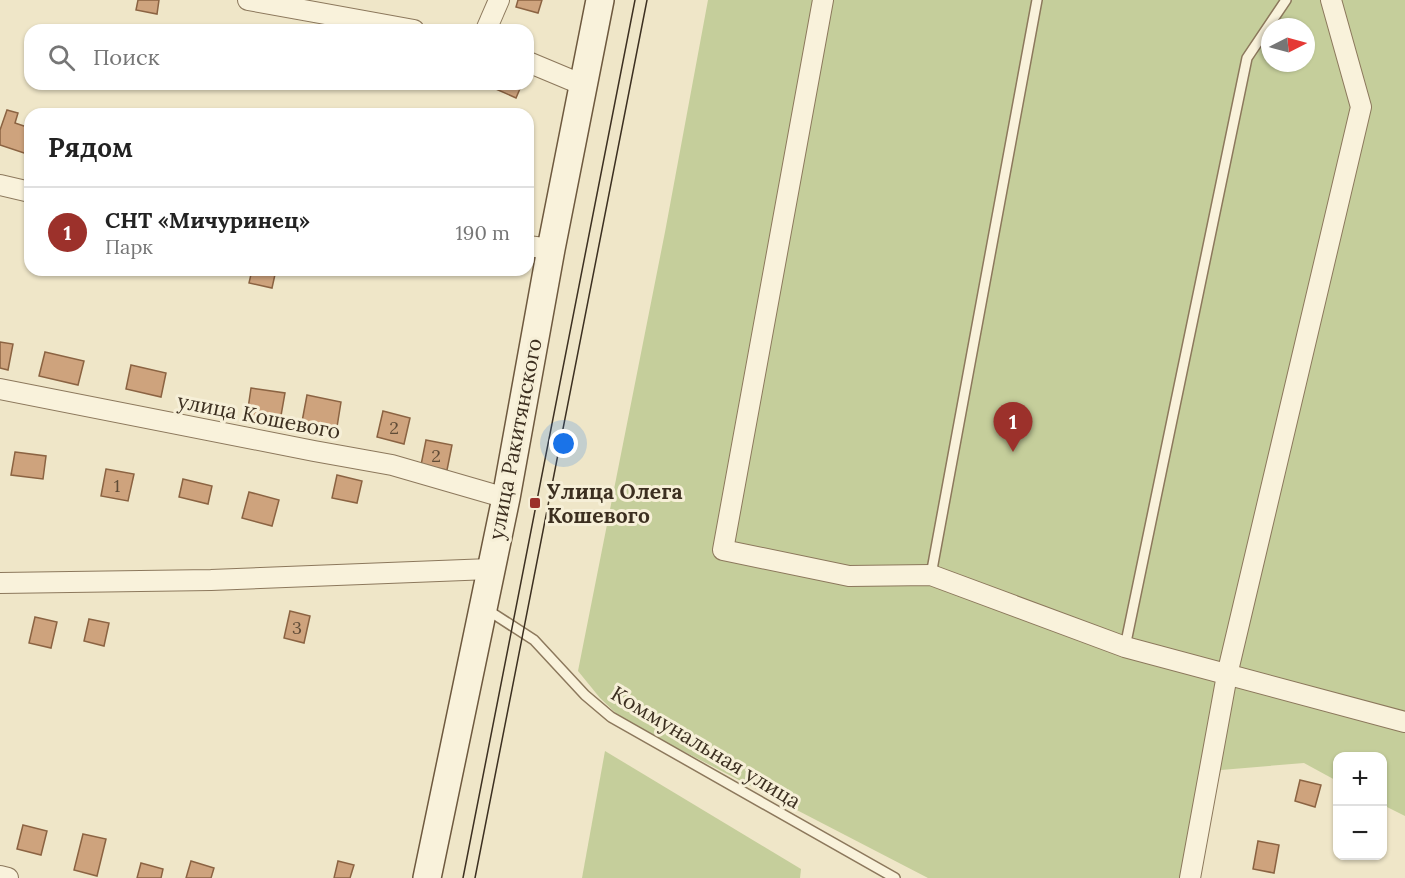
<!DOCTYPE html>
<html lang="ru">
<head>
<meta charset="utf-8">
<style>
	:root { --surface:#fff; --page:#f6f6f6; --text:#222; --muted:#767676; --line:#e0e0e0; --accent:#9c312b }
	body { margin:0; font-family:Lora,serif; background:var(--page); color:var(--text) }
	.controls { position:absolute; right:18px; bottom:18px; display:grid; overflow:hidden; border-radius:12px; box-shadow:0 2px 4px #0004 }
	.controls button { width:54px; height:54px; display:grid; place-items:center; padding:0; border:0; border-bottom:2px solid var(--line); background:var(--surface); color:var(--text); font:30px sans-serif }
	.compass { position:absolute; left:1261px; top:18px; width:54px; height:54px; border-radius:50%; background:var(--surface); box-shadow:0 2px 4px #0004; rotate:84deg }
	.you { position:absolute; left:564px; top:444px; width:21px; height:21px; margin:-15px; border:4px solid #fff; border-radius:50%; background:#1a73e8; box-shadow:0 0 0 9px #1a73e833 }
	.badge { display:grid; place-items:center; width:39px; height:39px; border-radius:50%; background:var(--accent); color:#fff; font-size:20px; font-weight:700 }
	.pin { position:absolute; translate:-50% -50px; filter:drop-shadow(0 2px 3px #0008) }
	.pin::after { content:''; position:absolute; top:32px; width:21px; height:18px; background:inherit; clip-path:polygon(0 0,100% 0,50% 100%) }
	.list { margin:0; padding:0; list-style:none }
	h2 { display:flex; justify-content:space-between; align-items:center; height:78px; margin:0; padding:0 24px; font-size:26px }
	h2 small { font-size:20px; font-weight:400; color:var(--muted) }
	.list li { display:grid; grid-template-columns:39px 1fr auto; gap:18px; align-items:center; box-sizing:border-box; height:90px; padding:0 24px; border-top:2px solid var(--line) }
	.list b { display:block; font-size:22px; white-space:nowrap }
	.list p { margin:0; font-size:20px; white-space:nowrap; color:var(--muted) }
	.list em { font-size:20px; font-style:normal; color:var(--muted) }
	.icon { flex:none; width:33px; height:33px; fill:none; stroke:currentColor; stroke-width:2; stroke-linecap:round; stroke-linejoin:round }
	.map { position:relative; flex:none; width:1405px; height:878px; overflow:hidden }
	.search { position:absolute; background:var(--surface); box-shadow:0 2px 4px #0004; left:24px; top:24px; width:510px; height:66px; display:flex; align-items:center; gap:15px; box-sizing:border-box; padding:0 21px; border-radius:18px; color:var(--muted); font-size:22px }
	.panel { position:absolute; background:var(--surface); box-shadow:0 2px 4px #0004; left:24px; top:108px; width:510px; height:168px; border-radius:18px }
	.map>svg:first-child { display:block }
	.green { fill:#c5ce9b; fill-rule:evenodd }
	.building { fill:#cea37d; stroke:#8b6342; stroke-width:1.5 }
	.lines { fill:none; stroke-linecap:round; stroke-linejoin:round }
	.lane-casing { stroke:#8c785c; stroke-width:12 }
	.street-casing { stroke:#8c785c; stroke-width:22 }
	.secondary-casing { stroke:#6e593f; stroke-width:30 }
	.lane { stroke:#f9f2db; stroke-width:9 }
	.street { stroke:#f9f2db; stroke-width:20 }
	.secondary { stroke:#f9f2db; stroke-width:27 }
	.tram { stroke:#3c2f20; stroke-width:1.5 }
	.poi-dot { fill:#9c312b; stroke:#f6efd7; stroke-width:2 }
	.labels { text-anchor:middle; dominant-baseline:central; stroke-width:6; stroke-linejoin:round; paint-order:stroke }
	.number-label { font-size:18px; fill:#604c37 }
	.street-label { font-size:21px; fill:#3c2f20; stroke:#f6efd7 }
	.poi-label { font-size:21px; font-weight:bold; fill:#3c2f20; stroke:#f6efd7; text-anchor:start }
</style>
</head>
<body>
<div class="map">
<svg width="1405" height="878" viewBox="0 0 1405 878">
	<rect width="100%" height="100%" fill="#efe6c8"/>
	<g class="green">
		<path d="M 708,0 L 1405,0 L 1405,816 L 1383,805 L 1382,756 L 1338,756 L 1337,781 L 1304,763 L 1221,770 L 1186,878 L 928,878 L 623,720 L 600,698 L 578,671 L 665,232 ZM 1270,27 L 1306,27 L 1306,63 L 1270,63 Z"/>
		<path d="M 605,751 L 801,869 L 800,878 L 582,878 Z"/>
	</g>
	<g class="building">
		<path d="M 138,0 L 159,0 L 157,14 L 136,10 Z"/>
		<path d="M 518,0 L 542,0 L 538,13 L 516,7 Z"/>
		<path d="M 498,84 L 522,84 L 516,98 L 496,89 Z"/>
		<path d="M 7,110 L 18,113 L 15,123 L 30,128 L 30,155 L 0,145 L 0,130 Z"/>
		<path d="M 252,270 L 276,270 L 272,288 L 249,283 Z"/>
		<path d="M 0,342 L 13,344 L 8,370 L 0,368 Z"/>
		<path d="M 45,352 L 84,361 L 78,385 L 39,376 Z"/>
		<path d="M 131,365 L 166,373 L 161,397 L 126,389 Z"/>
		<path d="M 251,388 L 285,393 L 279,427 L 246,422 Z"/>
		<path d="M 307,395 L 341,402 L 336,433 L 301,427 Z"/>
		<path d="M 383,411 L 410,418 L 404,444 L 377,437 Z"/>
		<path d="M 426,440 L 452,445 L 447,470 L 421,465 Z"/>
		<path d="M 15,452 L 46,456 L 43,479 L 11,475 Z"/>
		<path d="M 106,469 L 134,474 L 128,501 L 101,496 Z"/>
		<path d="M 337,475 L 362,481 L 357,503 L 332,498 Z"/>
		<path d="M 183,479 L 212,486 L 208,504 L 179,497 Z"/>
		<path d="M 249,492 L 279,500 L 272,526 L 242,518 Z"/>
		<path d="M 290,611 L 310,616 L 304,643 L 284,638 Z"/>
		<path d="M 35,617 L 57,622 L 51,648 L 29,643 Z"/>
		<path d="M 89,619 L 109,623 L 104,646 L 84,641 Z"/>
		<path d="M 1300,780 L 1321,785 L 1315,807 L 1295,801 Z"/>
		<path d="M 23,825 L 47,831 L 41,855 L 17,849 Z"/>
		<path d="M 83,834 L 106,839 L 97,876 L 74,870 Z"/>
		<path d="M 1258,841 L 1279,845 L 1274,873 L 1253,869 Z"/>
		<path d="M 191,861 L 214,868 L 211,878 L 186,878 Z"/>
		<path d="M 338,861 L 354,865 L 350,878 L 334,878 Z"/>
		<path d="M 141,863 L 163,869 L 161,878 L 137,878 Z"/>
	</g>
	<g class="lines">
		<g class="lane-casing">
			<g id="lane">
				<path d="M 931,575 L 1037,0"/>
				<path d="M 486,609 L 534,640 L 585,695 L 611,717 L 895,878"/>
				<path d="M 1125,647 L 1247,58 L 1286,0"/>
			</g>
		</g>
		<g class="street-casing">
			<g id="street">
				<path d="M 248,0 L 414,30"/>
				<path d="M 823,0 L 723,550 L 849,576 L 931,575 L 1125,647 L 1405,722"/>
				<path d="M 486,30 L 499,0"/>
				<path d="M 528,62 L 583,85"/>
				<path d="M 0,185 L 30,192"/>
				<path d="M 528,246 L 551,249"/>
				<path d="M 0,389 L 314,451 L 392,465 L 506,498"/>
				<path d="M 0,583 L 211,580 L 490,569"/>
				<path d="M 0,876 L 8,878"/>
				<path d="M 1190,878 L 1227,675 L 1361,107 L 1331,0"/>
			</g>
		</g>
		<g class="secondary-casing">
			<path id="secondary" d="M 427,878 L 506,498 L 551,249 L 600,0"/>
		</g>
		<use href="#lane" class="lane"/>
		<use href="#street" class="street"/>
		<use href="#secondary" class="secondary"/>
		<g class="tram">
			<path d="M 463,878 L 635,0"/>
			<path d="M 475,878 L 647,0"/>
		</g>
	</g>
	<rect class="poi-dot" x="529" y="497" width="12" height="12" rx="3"/>
	<g class="labels">
		<g class="number-label">
			<text x="394" y="427">2</text>
			<text x="436" y="455">2</text>
			<text x="117" y="485">1</text>
			<text x="297" y="627">3</text>
		</g>
		<g class="street-label">
			<text transform="translate(259 416) rotate(11)">улица Кошевого</text>
			<text transform="translate(515 439) rotate(-79)">улица Ракитянского</text>
			<text transform="translate(706 747) rotate(31)">Коммунальная улица</text>
		</g>
		<g class="poi-label">
			<text x="547" y="491">Улица Олега<tspan x="547" dy="24">Кошевого</tspan></text>
		</g>
	</g>
</svg>
<div class="controls">
<button>+</button>
<button>−</button>
</div>
<svg class="compass" viewBox="-18 -18 36 36"><path d="M0-13l5 13h-10z" fill="#e53935"/><path d="M0 13l5-13h-10z" fill="#767676"/></svg>
<div class="you"></div>
<div class="pin badge" style="left:1013px;top:452px">1</div>
<div class="search"><svg class="icon" aria-label="search" viewBox="0 0 24 24"><circle cx="10" cy="10" r="6"/><path d="M15 15l6 6"/></svg>Поиск</div>
<section class="panel">
<h2>Рядом<small></small></h2>
<ul class="list">
<li><span class="badge">1</span><div><b>СНТ «Мичуринец»</b><p>Парк</p></div><em>190 m</em></li>
</ul>
</section>
</div>
</body>
</html>
